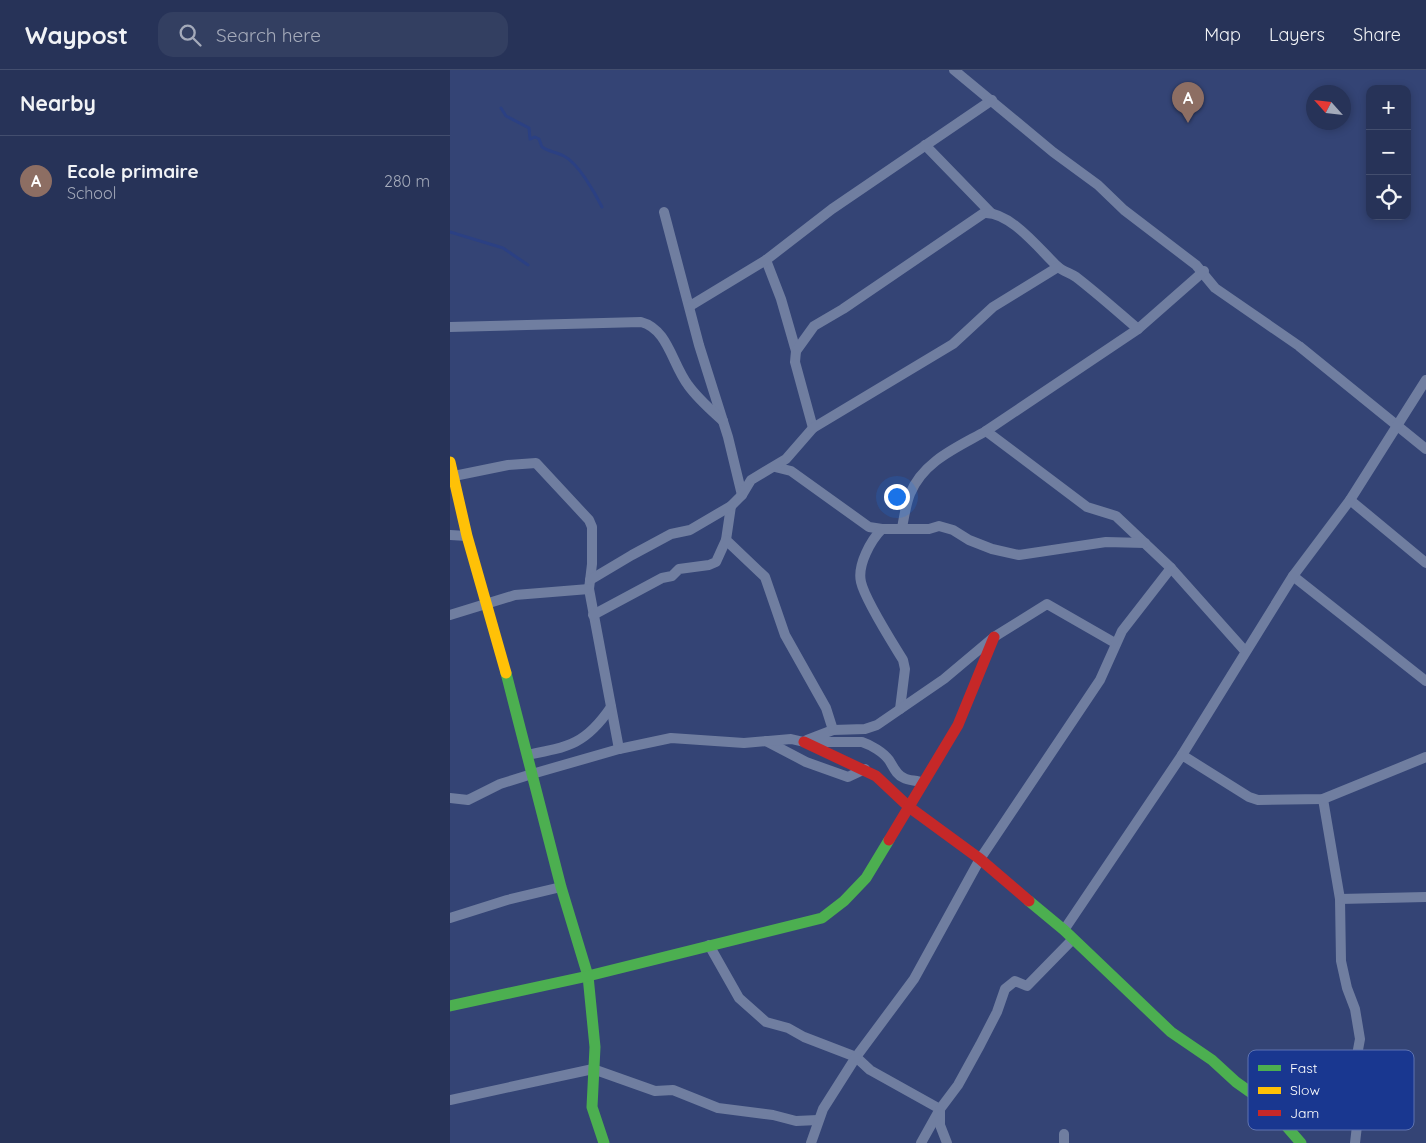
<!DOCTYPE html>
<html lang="en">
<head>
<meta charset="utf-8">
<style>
	:root { --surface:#273358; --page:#333f61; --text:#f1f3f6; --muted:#a4aaba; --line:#434e6e; --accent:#b8becf }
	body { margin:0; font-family:Quicksand,sans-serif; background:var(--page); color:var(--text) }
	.controls { position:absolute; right:15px; top:15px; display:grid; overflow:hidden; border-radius:10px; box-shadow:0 2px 8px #0003 }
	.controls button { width:45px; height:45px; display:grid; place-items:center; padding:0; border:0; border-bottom:1px solid var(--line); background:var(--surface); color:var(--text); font:25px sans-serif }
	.compass { position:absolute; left:856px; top:15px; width:45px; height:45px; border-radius:50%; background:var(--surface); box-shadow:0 2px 8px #0003; rotate:297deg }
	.you { position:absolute; left:446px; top:426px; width:18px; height:18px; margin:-12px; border:4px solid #fff; border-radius:50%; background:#1a73e8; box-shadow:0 0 0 8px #1a73e833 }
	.badge { display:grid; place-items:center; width:32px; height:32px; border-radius:50%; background:var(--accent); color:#fff; font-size:16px; font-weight:700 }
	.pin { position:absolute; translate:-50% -41px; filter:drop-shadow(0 1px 2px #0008) }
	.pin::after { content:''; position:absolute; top:26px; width:18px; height:15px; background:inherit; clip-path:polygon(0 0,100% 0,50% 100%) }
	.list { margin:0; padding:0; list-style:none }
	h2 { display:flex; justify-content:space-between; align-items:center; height:65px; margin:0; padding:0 20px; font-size:21px }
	h2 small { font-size:16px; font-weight:400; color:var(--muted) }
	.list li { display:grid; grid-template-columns:32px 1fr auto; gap:15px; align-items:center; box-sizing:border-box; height:90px; padding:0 20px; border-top:1px solid var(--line) }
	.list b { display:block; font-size:19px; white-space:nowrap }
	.list p { margin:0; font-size:16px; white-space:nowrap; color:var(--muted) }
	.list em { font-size:16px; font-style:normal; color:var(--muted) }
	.icon { flex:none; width:28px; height:28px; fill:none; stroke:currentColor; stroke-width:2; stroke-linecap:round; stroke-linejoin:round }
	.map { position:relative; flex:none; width:976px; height:1073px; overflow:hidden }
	header { display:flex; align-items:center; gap:30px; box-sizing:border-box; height:70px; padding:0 25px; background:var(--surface); border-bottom:1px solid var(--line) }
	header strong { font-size:24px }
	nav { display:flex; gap:28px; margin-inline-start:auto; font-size:18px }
	.search { width:350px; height:45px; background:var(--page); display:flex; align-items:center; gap:12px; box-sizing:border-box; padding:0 18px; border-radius:15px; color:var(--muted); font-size:19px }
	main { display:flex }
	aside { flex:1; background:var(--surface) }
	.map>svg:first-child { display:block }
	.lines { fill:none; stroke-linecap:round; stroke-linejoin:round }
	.stream { stroke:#2b4083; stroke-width:3 }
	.street { stroke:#707ea0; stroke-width:10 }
	.fast { stroke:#4caf50; stroke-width:11 }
	.slow { stroke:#ffc107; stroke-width:11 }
	.jam { stroke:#c62828; stroke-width:11 }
	.key { fill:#193790; stroke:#5e73b1; stroke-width:1 }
	.key-label { font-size:14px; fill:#fff }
</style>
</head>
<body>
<header>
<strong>Waypost</strong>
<div class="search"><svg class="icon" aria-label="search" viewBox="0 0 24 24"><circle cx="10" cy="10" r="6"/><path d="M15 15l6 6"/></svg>Search here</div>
<nav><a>Map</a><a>Layers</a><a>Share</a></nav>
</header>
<main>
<aside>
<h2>Nearby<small></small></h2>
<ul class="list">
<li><span class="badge" style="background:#8d6e63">A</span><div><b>Ecole primaire</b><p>School</p></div><em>280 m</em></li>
</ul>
</aside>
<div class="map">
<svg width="976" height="1073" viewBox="0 0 976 1073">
	<rect width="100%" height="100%" fill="#344475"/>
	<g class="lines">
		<g class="stream">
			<path d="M 51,38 L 56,46 L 79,58 L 80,69 L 85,67 L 89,69 L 92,77 C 99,82 107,82 114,86 C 128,93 145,123 152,137"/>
			<path d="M 0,162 L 53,178 L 78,195"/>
		</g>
		<g class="street">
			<path d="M 504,0 L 603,82 L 648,115 L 674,140 L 746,195 L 765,218 L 849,276 L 976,379"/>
			<path d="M 475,75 L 541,143"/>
			<path d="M 214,142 L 249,275 L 278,367 L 292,425"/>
			<path d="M 316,190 L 331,229 L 346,281"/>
			<path d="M 754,201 L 688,259 L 536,361 L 637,437 L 666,446 L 721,498 L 795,581"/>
			<path d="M 240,236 L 316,190 L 382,139 L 542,30"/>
			<path d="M 0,257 L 191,252 C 218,259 222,294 238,315 C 248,329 261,340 273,351"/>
			<path d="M 363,358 L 345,292 L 346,281 L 364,256 L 393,239 L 534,143 C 560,141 590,180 607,196 C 612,201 620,203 626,207 C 648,224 668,242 688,259"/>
			<path d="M 325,397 L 341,401 L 419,457 L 432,459"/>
			<path d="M 4,406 L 58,395 L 86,393 L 139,450 L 142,457 L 142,494 L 139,519 L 169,679"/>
			<path d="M 900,430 L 976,493"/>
			<path d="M 281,436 L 276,470 L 315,507 L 335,565 L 376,638 L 383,660 L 357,670"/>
			<path d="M 452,458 C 454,447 456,434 460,424 C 473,391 508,377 536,361"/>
			<path d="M 0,465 L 17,466"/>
			<path d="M 843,506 L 976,611"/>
			<path d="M 140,510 L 182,485 L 221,464 L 240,460 L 281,436 L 292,425 L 301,410 L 336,389 L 363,358 L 503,274 L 543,237 L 608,197"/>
			<path d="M 0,545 L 65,525 L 139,519"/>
			<path d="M 143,545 L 212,508 L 222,506 L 229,499 L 259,495 L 266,492 L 276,470"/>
			<path d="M 450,639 L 455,599 L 453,590 C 442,572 415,530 411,512 C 407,495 421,470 432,459 L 479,459 L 489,456 L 503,460 L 519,470 L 542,479 L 569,485 L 656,472 L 695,473"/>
			<path d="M 383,660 L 415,659 L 427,655 L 494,609 L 544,567 L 597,534 L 665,573"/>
			<path d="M 316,671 L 356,692 L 398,707 L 415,699"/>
			<path d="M 77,685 C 119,677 136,674 161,637"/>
			<path d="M 732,685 L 843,506 L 900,430 L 976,310"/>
			<path d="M 0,728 L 18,730 L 50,714 L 82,704 L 169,679 L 221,668 L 294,673 L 341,669 L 354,672 L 412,672 C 421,675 433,682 439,690 C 443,696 446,705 454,708 C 459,711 467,710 473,713"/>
			<path d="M 873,729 L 890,829 L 891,891 L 897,918 L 905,939 L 910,969 L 907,985 L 911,1000 L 910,1030 L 905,1073"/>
			<path d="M 890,829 L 976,827"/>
			<path d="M 0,848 L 57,830 L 111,817"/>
			<path d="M 614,860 L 732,685 L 799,727 L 808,730 L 873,729 L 976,687"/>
			<path d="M 259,875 L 289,928 L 316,952 L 338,958 L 354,967 L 406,987 L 420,1000 L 490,1039 L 471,1073"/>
			<path d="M 0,1030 L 143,999 L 205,1021 L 223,1020 L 268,1038 L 323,1045 L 346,1051 L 368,1050"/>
			<path d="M 361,1073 L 373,1039 L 406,987 L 464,909 L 530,789 L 650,610 L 672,561 L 721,498"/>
			<path d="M 497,1073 L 490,1055 L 490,1039 L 508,1015 L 530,975 L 547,942 L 555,919 L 565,911 L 577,916 L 622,870"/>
			<path d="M 614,1073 L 614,1064"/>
		</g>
		<g class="fast">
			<path d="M 56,603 L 111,817 L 138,906 L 145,977 L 142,1037 L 154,1073"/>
			<path d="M 579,831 L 614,860 L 721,962 L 762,990 L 786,1012 L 817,1034 L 851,1073"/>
			<path d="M 0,936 L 138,906 L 372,848 L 394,831 L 416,808 L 439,770"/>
		</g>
		<path class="slow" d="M 0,392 L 17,466 L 56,603"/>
		<g class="jam">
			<path d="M 354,672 L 426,706 L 459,737 L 530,789 L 579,831"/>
			<path d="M 439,770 L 508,655 L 544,567"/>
		</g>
	</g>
	<rect x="798" y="980" width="166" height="80" rx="8" class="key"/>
	<rect x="808" y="995" width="23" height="6" fill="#4caf50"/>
	<rect x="808" y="1017" width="23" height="7" fill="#ffc107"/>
	<rect x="808" y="1040" width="23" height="6" fill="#c62828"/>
	<g class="key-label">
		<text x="840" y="1003">Fast</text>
		<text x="840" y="1025">Slow</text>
		<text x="840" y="1048">Jam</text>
	</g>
</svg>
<div class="controls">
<button>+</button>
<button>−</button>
<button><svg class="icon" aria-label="locate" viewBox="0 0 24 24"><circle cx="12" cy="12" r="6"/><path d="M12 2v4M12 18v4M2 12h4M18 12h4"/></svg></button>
</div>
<svg class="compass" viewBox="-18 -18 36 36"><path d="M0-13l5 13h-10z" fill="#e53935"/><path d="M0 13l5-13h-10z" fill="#a4aaba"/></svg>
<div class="you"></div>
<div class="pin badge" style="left:738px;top:53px;background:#8d6e63">A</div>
</div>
</main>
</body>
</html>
